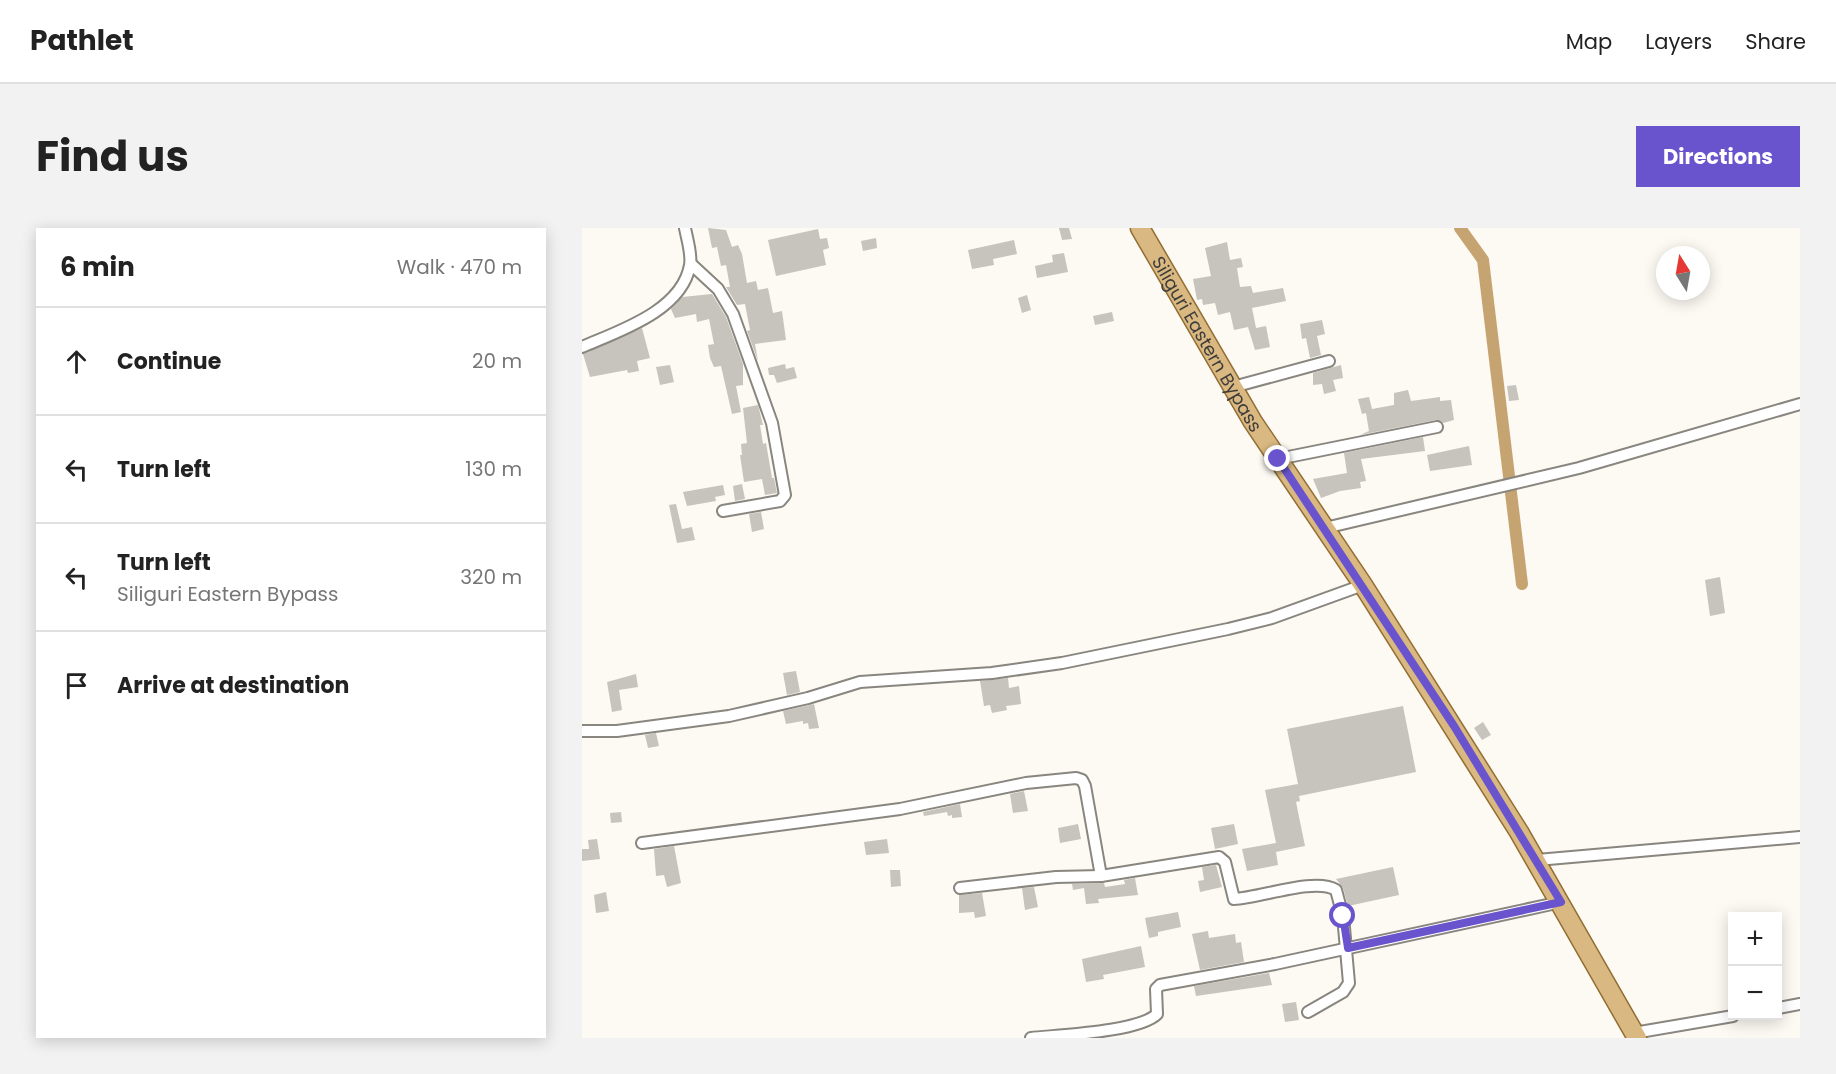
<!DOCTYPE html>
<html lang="en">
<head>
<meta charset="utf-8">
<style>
	:root { --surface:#fff; --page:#f2f2f2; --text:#222; --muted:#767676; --line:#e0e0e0; --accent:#6954ce }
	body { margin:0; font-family:Poppins,sans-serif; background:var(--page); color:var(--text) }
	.controls { position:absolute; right:18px; bottom:18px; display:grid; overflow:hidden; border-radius:0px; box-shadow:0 3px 15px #0003 }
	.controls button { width:54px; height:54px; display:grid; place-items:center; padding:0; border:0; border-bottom:2px solid var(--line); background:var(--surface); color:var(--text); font:30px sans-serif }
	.compass { position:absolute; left:1074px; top:18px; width:54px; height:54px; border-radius:50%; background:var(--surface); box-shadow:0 3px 15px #0003; rotate:349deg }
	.stop { position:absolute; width:18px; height:18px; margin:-14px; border:4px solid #6954ce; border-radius:50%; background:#fff }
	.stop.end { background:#6954ce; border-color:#fff; box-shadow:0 2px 6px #0008 }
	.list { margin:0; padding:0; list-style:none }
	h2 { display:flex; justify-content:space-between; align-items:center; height:78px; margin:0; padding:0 24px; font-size:26px }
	h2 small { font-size:20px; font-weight:400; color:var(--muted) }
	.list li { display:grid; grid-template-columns:39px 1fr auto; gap:18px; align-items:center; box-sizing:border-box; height:108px; padding:0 24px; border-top:2px solid var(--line) }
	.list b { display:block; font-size:22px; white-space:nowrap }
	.list p { margin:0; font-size:20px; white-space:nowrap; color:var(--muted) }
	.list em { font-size:20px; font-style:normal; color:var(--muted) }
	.icon { flex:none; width:33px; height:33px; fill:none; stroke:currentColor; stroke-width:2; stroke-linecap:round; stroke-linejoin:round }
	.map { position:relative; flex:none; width:1218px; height:810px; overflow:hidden; border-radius:0px }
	header { display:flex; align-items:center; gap:36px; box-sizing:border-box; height:84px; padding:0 30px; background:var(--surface); border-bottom:2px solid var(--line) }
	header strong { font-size:28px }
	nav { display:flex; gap:33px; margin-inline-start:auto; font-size:21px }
	.intro { display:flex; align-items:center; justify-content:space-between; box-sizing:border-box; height:144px; padding:0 36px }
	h1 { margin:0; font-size:42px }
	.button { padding:15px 27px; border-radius:0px; background:var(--accent); color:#fff; font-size:21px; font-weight:700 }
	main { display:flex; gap:36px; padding:0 36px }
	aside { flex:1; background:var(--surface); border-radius:0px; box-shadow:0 3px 15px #0003 }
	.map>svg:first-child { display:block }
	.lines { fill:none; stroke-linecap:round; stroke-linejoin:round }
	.canal { stroke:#c6a472; stroke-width:12 }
	.building { fill:#c7c3bd }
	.street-casing { stroke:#89857f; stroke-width:14 }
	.primary-casing { stroke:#926e32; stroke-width:21 }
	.street { stroke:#fff; stroke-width:10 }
	.primary { stroke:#d9b881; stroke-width:18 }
	.route { stroke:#6954ce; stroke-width:8 }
	.labels { text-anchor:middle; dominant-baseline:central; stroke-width:4.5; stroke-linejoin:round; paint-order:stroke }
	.street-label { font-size:18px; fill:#3e3c3a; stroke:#fff }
</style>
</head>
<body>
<header>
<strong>Pathlet</strong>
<nav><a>Map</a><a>Layers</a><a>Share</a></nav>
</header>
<div class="intro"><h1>Find us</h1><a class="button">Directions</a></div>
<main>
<aside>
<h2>6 min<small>Walk · 470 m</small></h2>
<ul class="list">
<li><svg class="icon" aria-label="ahead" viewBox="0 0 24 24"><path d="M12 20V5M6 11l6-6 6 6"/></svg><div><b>Continue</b></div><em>20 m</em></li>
<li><svg class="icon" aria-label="left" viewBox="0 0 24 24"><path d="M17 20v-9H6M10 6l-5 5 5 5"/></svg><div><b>Turn left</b></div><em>130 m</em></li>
<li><svg class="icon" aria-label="left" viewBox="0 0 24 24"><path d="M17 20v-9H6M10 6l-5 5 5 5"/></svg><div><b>Turn left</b><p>Siliguri Eastern Bypass</p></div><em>320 m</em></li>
<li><svg class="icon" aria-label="arrive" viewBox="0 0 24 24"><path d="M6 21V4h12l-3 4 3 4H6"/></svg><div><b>Arrive at destination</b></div></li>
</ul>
</aside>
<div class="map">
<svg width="1218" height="810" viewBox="0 0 1218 810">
	<rect width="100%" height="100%" fill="#fdf9f3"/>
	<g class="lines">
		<path class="canal" d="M 878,0 L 901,32 L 940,356"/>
	</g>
	<g class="building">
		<path d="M 126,0 L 144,2 L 150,19 L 156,17 L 160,26 L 165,55 L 174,53 L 176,62 L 186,60 L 191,85 L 200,83 L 204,112 L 173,116 L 176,133 L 165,103 L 168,102 L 163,76 L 155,77 L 144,59 L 148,59 L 144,37 L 139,38 L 135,19 L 130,20 Z"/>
		<path d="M 477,0 L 487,0 L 490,11 L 480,12 Z"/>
		<path d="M 236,1 L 238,11 L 245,10 L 247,20 L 241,22 L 244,37 L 194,48 L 186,12 Z"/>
		<path d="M 294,10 L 295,20 L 281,23 L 279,13 Z"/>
		<path d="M 432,12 L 435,26 L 411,31 L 412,37 L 390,41 L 386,22 Z"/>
		<path d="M 645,14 L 648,32 L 659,30 L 661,39 L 655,40 L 658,59 L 669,58 L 671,65 L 701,60 L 704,73 L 670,80 L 674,100 L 684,98 L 688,119 L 673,122 L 666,99 L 652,102 L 648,84 L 636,87 L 633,75 L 621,77 L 620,71 L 615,72 L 611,51 L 629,48 L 623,20 Z"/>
		<path d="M 482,25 L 486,44 L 455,50 L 453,38 L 471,34 L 470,27 Z"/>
		<path d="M 130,66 L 144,89 L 161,136 L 161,157 L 154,158 L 159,184 L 150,186 L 139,138 L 132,139 L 128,130 L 126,117 L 132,116 L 127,91 L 115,94 L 114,86 L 93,90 L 89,81 L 100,69 Z"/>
		<path d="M 445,67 L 449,82 L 440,85 L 436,70 Z"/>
		<path d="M 530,84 L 532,93 L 513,97 L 511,88 Z"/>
		<path d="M 740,92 L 743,106 L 735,108 L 739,127 L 728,130 L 724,110 L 720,111 L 718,96 Z"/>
		<path d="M 60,100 L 68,130 L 55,133 L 57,143 L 46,145 L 45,142 L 8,149 L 1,126 Z"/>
		<path d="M 203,136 L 204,141 L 212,139 L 215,150 L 195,155 L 192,147 L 187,147 L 186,140 Z"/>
		<path d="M 88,137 L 92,154 L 78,157 L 74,139 Z"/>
		<path d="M 759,137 L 761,150 L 751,152 L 754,163 L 742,166 L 740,156 L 731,157 L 731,145 Z"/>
		<path d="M 934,157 L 937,172 L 927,173 L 925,158 Z"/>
		<path d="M 826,162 L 829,173 L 858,169 L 858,173 L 869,172 L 872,192 L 861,195 L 854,192 L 778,207 L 787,203 L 784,185 L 780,186 L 776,171 L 787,169 L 790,181 L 812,177 L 812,165 Z"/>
		<path d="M 176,177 L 181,197 L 178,197 L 181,216 L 184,215 L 190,250 L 192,250 L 195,265 L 183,267 L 180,251 L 162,254 L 158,227 L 160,227 L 159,216 L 165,215 L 161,180 Z"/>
		<path d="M 841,209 L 843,223 L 779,231 L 784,253 L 778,254 L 779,260 L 758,263 L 739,270 L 731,251 L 765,245 L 762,225 Z"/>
		<path d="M 887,218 L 890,237 L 848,243 L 845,227 Z"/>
		<path d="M 160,256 L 163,271 L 153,273 L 151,258 Z"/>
		<path d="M 141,257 L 143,267 L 133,269 L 134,273 L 105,278 L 101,264 Z"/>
		<path d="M 94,276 L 100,301 L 110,299 L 113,312 L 95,315 L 87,277 Z"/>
		<path d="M 179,284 L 182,301 L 170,304 L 167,286 Z"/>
		<path d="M 1138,349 L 1143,385 L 1128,388 L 1123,352 Z"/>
		<path d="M 214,443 L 218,464 L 205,467 L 201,445 Z"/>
		<path d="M 54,446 L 56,459 L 37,462 L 40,482 L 30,484 L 25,454 Z"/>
		<path d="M 426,450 L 427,460 L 437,458 L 439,476 L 424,478 L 425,482 L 410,485 L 408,477 L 402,478 L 398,453 Z"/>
		<path d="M 232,476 L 237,500 L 227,501 L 226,495 L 221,496 L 221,493 L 204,496 L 201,483 Z"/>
		<path d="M 821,478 L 834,544 L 717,568 L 718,573 L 714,574 L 723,618 L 694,624 L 696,637 L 665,643 L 660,621 L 694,615 L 683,562 L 716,556 L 705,501 Z"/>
		<path d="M 901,494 L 909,507 L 900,512 L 892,500 Z"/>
		<path d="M 74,505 L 77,518 L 66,520 L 63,507 Z"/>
		<path d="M 442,563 L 446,583 L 431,585 L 428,566 Z"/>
		<path d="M 378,576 L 380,589 L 370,590 L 370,587 L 366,588 L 365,584 L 342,588 L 341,584 Z"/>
		<path d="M 39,584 L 40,594 L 29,595 L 28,585 Z"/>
		<path d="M 496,596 L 499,611 L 478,615 L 476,600 Z"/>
		<path d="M 652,596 L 656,616 L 633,621 L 629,600 Z"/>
		<path d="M 15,611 L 18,631 L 0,633 L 0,621 L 7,621 L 6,612 Z"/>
		<path d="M 305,611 L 307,625 L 284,627 L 282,614 Z"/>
		<path d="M 92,618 L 99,655 L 85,659 L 82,647 L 74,648 L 72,621 Z"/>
		<path d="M 634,637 L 640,659 L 618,664 L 616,653 L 622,652 L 620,639 Z"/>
		<path d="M 811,639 L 817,667 L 766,678 L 761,660 L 754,651 Z"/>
		<path d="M 308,642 L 318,642 L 319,658 L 309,659 Z"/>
		<path d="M 553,650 L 556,667 L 516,671 L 517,675 L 504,676 L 502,660 L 491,662 L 490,656 L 522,655 L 523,659 L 543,656 L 542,652 Z"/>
		<path d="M 452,659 L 456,679 L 443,682 L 440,660 Z"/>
		<path d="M 24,664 L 27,683 L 14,685 L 12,667 Z"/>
		<path d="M 400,665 L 404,688 L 393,690 L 392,684 L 377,685 L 377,667 Z"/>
		<path d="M 596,684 L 599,699 L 576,704 L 576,708 L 567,710 L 563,690 Z"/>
		<path d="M 626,703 L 627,710 L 653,706 L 654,715 L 659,714 L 662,734 L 618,742 L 610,706 Z"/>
		<path d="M 559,718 L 563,739 L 521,747 L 522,751 L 504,754 L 500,731 Z"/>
		<path d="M 687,745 L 690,757 L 614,768 L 612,758 Z"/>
		<path d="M 714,774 L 717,792 L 703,794 L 700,776 Z"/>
	</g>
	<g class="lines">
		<g class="street-casing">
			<g id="street">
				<path d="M 109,36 L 136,61 L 151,86 L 190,195 L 203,267 L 198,273 L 141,283"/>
				<path d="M 0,119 C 37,103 100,83 108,37 C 110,26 105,11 103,0"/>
				<path d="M 651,159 L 747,133"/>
				<path d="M 696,231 L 855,199"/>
				<path d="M 743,300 L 997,240 L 1218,176"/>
				<path d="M 0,503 L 35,503 L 147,488 L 226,470 L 278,454 L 410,445 L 480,435 L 646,401 L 690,390 L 781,357"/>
				<path d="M 60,615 L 318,581 L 444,555 L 494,550 L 500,552 L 503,558 L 519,648 L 637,629 L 643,634 L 652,671 C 678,670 733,649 754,662 L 761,688 L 767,755 L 761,764 L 726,784"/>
				<path d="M 955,632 L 1218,609"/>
				<path d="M 378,660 L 474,649 L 519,648"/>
				<path d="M 1196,780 L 1218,776"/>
				<path d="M 1052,805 L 1151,788"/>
				<path d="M 449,810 C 477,807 557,804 575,786 L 574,761 L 578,757 L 693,736 L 979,674"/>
			</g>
		</g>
		<g class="primary-casing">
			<g id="primary">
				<path id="s1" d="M 558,0 L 671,194 L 781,357 L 937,604 L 1055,810"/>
			</g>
		</g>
		<use href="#street" class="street"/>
		<use href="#primary" class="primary"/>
	</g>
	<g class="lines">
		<path class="route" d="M 696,231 L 872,498 L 979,674 L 766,720 L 761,688"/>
	</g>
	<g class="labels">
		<g class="street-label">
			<text stroke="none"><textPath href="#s1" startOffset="134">Siliguri Eastern Bypass</textPath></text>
		</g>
	</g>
</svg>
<div class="controls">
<button>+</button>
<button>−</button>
</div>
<svg class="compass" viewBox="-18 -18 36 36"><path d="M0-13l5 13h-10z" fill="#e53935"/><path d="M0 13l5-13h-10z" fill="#767676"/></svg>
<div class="stop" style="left:761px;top:688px"></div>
<div class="stop end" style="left:696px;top:231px"></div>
</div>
</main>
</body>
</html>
